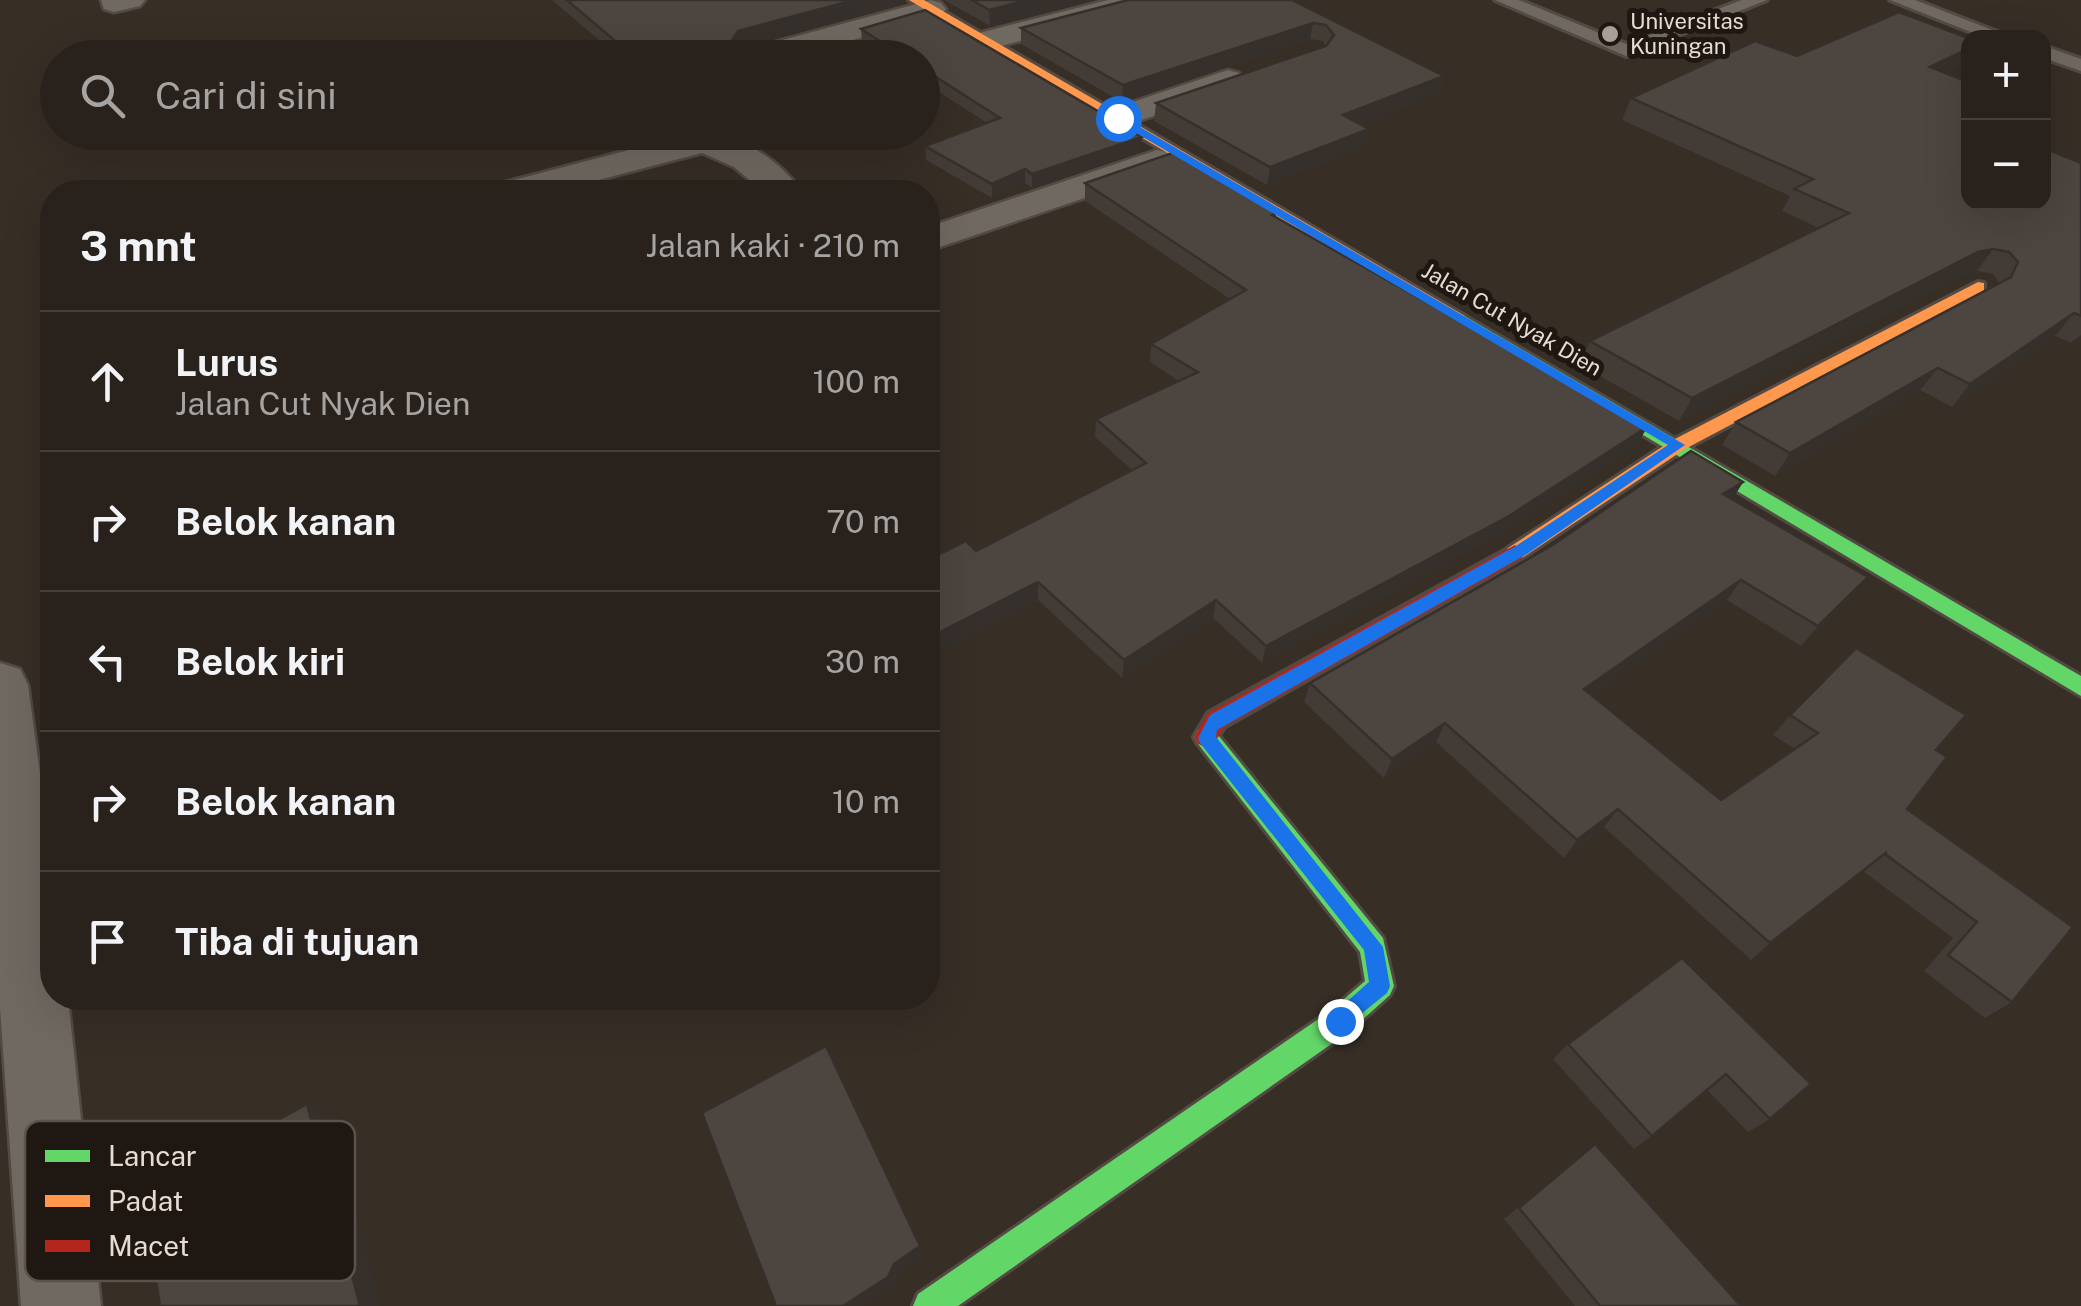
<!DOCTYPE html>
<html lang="id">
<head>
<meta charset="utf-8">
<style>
	:root { --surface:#29221c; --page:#352f29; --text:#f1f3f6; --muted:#a5a4a3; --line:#453f3b }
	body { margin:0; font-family:"Public Sans",sans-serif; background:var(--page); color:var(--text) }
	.controls { position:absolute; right:30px; top:30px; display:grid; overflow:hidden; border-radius:20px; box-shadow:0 10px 40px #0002 }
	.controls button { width:90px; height:90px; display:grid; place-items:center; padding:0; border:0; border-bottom:2px solid var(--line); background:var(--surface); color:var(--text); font:50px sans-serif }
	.stop { position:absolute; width:30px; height:30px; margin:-22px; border:8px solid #1a73e8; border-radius:50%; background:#fff }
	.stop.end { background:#1a73e8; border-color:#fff; box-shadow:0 2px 10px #0008 }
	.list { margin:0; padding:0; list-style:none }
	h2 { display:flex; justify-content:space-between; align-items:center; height:130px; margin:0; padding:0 40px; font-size:42px }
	h2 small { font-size:32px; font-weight:400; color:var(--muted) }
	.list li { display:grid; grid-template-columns:65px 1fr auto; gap:30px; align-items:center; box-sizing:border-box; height:140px; padding:0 40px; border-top:2px solid var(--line) }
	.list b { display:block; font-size:38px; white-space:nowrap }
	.list p { margin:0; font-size:32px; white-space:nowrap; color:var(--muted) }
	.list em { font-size:32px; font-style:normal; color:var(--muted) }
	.icon { flex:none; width:55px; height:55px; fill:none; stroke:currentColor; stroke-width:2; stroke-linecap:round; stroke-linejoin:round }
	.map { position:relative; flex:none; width:2081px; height:1306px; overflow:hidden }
	.search { position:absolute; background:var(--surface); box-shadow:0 10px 40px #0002; left:40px; top:40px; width:900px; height:110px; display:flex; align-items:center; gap:25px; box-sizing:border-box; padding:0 35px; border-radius:55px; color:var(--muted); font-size:38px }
	.panel { position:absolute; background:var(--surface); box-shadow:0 10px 40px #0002; left:40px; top:180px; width:900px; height:830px; border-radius:40px }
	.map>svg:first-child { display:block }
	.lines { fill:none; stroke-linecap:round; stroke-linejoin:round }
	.lane-casing { stroke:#524a43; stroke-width:6 }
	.street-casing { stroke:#524a43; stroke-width:5 }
	.fast-casing { stroke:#524a43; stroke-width:6 }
	.slow-casing { stroke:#524a43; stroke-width:6 }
	.jam-casing { stroke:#524a43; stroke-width:6 }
	.lane { fill:#706962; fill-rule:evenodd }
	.street { fill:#706962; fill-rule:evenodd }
	.fast { fill:#63d668; fill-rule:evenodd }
	.slow { fill:#ff974d; fill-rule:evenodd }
	.jam { fill:#b3261e; fill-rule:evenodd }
	.wall { fill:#423b36 }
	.shaded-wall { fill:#36302c }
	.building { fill:#4d453f; stroke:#36302c; stroke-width:2.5 }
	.route { fill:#1a73e8 }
	.poi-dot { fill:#a99f97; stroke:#1f1711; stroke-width:4 }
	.labels { text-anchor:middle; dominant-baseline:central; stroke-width:10; stroke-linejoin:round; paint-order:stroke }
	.far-poi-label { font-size:22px; fill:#e7dcd4; stroke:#1f1711; text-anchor:start }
	.far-street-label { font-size:22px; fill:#e7dcd4; stroke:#1f1711 }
	.key { fill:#1f1711; stroke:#5b524c; stroke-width:2.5 }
	.key-label { font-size:28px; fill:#e7dcd4 }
</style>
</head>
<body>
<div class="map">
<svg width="2081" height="1306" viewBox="0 0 2081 1306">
	<rect width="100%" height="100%" fill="#372e26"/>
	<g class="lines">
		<g class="lane-casing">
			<g id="lane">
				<path d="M 1495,0 L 1519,0 L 1626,44 L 1742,0 L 1767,0 L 1626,56 Z"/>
				<path d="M 1890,0 L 1915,0 L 2013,38 L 1986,38 Z"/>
				<path d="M 2044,46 L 2081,59 L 2081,71 L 2044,58 Z"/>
			</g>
		</g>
		<g class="street-casing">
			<g id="street">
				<path d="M 101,0 L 145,0 L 140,6 L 114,12 L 104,9 Z"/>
				<path d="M 931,0 L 941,3 L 946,9 L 941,15 L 790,58 L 738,58 L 742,51 Z"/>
				<path d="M 1108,0 L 1157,0 L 1152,6 L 986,50 L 975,48 L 971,41 L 975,34 Z"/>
				<path d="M 1228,70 L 1239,73 L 1244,80 L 1239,87 L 1118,128 L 1106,125 L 1101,118 L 1106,111 Z"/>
				<path d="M 698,132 C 738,132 780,160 802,192 L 764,192 L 734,167 L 702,153 L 552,192 L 493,192 L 498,184 Z"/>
				<path d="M 1157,150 L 1170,153 L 1175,161 L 1170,169 L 928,251 L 928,227 Z"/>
				<path d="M 0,663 L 20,669 L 28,685 L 52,862 L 52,998 L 68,998 L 101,1306 L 21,1306 L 0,1007 Z"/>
			</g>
		</g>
		<g class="fast-casing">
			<g id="fast">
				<path d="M 1456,311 L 2081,676 L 2081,696 L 1450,320 L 1447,316 Z"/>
				<path d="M 1206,727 L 1214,730 L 1383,938 L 1394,986 L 1390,995 L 1350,1031 L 958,1306 L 913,1306 L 918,1294 L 1330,1011 L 1365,981 L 1360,952 L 1198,744 L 1194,737 L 1198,730 Z"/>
			</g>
		</g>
		<g class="slow-casing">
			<g id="slow">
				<path d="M 909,0 L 924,0 L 1465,316 L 1456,321 L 1450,320 Z"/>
				<path d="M 1978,282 L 1984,283 L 1984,291 L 1685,449 L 1522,558 L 1508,558 L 1505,553 L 1508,548 L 1671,441 Z"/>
			</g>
		</g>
		<g class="jam-casing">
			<path id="jam" d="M 1515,545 L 1525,553 L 1522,558 L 1224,727 L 1214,744 L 1206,747 L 1198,744 L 1194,737 L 1208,713 Z"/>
		</g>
		<use href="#lane" class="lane"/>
		<use href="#street" class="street"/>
		<use href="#fast" class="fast"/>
		<use href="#slow" class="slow"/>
		<use href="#jam" class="jam"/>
	</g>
	<g class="wall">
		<path d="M 552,0 L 899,0 L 899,5 L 741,47 L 736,58 L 620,58 Z"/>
		<path d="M 944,0 L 1093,0 L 990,26 Z"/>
		<path d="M 1292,0 L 1444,76 L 1439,93 L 1360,124 L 1369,129 L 1364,147 L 1267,185 L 1154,121 L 1156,103 L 1326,46 L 1323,41 L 1310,39 L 1122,102 L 1021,44 L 1021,28 Z"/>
		<path d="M 861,29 L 1141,151 L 1032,188 L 1025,183 L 992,198 L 926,160 L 925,146 L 987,123 L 922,81 L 922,58 L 887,58 L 862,41 Z"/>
		<path d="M 1797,56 L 1948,74 L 1968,202 L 2081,163 L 2081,335 L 2071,343 L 2055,336 L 1952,407 L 1920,390 L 1775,476 L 1722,445 L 1736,422 L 1999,283 L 1993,274 L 1977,271 L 1962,275 L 1679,421 L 1579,364 L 1590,341 L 1819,228 L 1782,211 L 1790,196 L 1622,120 L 1631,98 Z"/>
		<path d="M 1085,183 L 1276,212 L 1276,217 L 1647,427 L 1637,445 L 1501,534 L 1262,663 L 1213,618 L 1122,678 L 1038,600 L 938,652 L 928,640 L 928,560 L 976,551 L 1132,470 L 1095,437 L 1096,419 L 1179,381 L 1150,362 L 1151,344 L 1230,299 L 1085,201 Z"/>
		<path d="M 1743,482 L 1732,500 L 1851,597 L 1801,646 L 1727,600 L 1591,695 L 1721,800 L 1795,749 L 1773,735 L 1790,715 L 1936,750 L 1907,809 L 2073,927 L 2012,1002 L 1985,1018 L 1924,971 L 1953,938 L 1864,872 L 1866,869 L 1751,960 L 1604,827 L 1564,858 L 1436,742 L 1384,778 L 1304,702 L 1310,683 Z"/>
		<path d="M 1682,958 L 1770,1119 L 1748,1132 L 1707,1090 L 1652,1136 L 1634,1149 L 1553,1059 L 1568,1044 Z"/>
		<path d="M 1595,1144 L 1741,1306 L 1575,1306 L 1504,1219 Z"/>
	</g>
	<g class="shaded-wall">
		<path d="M 854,0 L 899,0 L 899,5 L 741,47 L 736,58 L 677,58 L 738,31 Z"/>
		<path d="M 1028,0 L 1093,0 L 990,26 L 989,10 Z"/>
		<path d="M 1313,23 L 1310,39 L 1122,102 L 1123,85 Z"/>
		<path d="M 1968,49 L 1968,64 L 1918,88 L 1930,67 Z"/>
		<path d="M 1444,76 L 1439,93 L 1339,132 L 1343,115 Z"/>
		<path d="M 1369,129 L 1364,147 L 1267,185 L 1270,167 Z"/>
		<path d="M 1142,137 L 1141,151 L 1032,188 L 1032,174 Z"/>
		<path d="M 1025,169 L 1025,183 L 992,198 L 992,184 Z"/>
		<path d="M 1993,249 L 1977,271 L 1962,275 L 1679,421 L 1692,398 L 1978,252 Z"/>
		<path d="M 2074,313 L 2055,336 L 1952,407 L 1970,384 Z"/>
		<path d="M 1938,368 L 1920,390 L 1775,476 L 1790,453 Z"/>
		<path d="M 1647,427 L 1637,445 L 1501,534 L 1262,663 L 1266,646 Z"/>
		<path d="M 1743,482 L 1730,503 L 1723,494 Z"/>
		<path d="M 1868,577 L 1851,597 L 1801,646 L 1818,626 Z"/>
		<path d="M 1741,580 L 1727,600 L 1572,709 L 1584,689 Z"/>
		<path d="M 1038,582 L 1038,600 L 938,652 L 936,634 Z"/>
		<path d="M 1216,600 L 1213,618 L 1122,678 L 1124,660 Z"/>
		<path d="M 1445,723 L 1436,742 L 1384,778 L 1392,759 Z"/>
		<path d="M 1618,809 L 1604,827 L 1564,858 L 1577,840 Z"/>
		<path d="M 1887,852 L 1866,869 L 1751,960 L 1770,943 Z"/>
		<path d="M 307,1104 L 329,1118 L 381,1306 L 360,1306 Z"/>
		<path d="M 920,1246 L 924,1257 L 899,1274 L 893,1287 L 863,1306 L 843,1306 L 894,1264 Z"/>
	</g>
	<g class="building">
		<path d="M 567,0 L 854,0 L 738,31 L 731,42 L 677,58 L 635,58 Z"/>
		<path d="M 972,0 L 1028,0 L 989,10 Z"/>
		<path d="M 1128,0 L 1292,0 L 1444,76 L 1343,115 L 1369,129 L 1270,167 L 1156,103 L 1326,46 L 1334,35 L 1326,25 L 1313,23 L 1123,85 L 1021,28 Z"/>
		<path d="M 925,10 L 1142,137 L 1032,174 L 1025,169 L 992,184 L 925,146 L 1000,118 L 922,68 L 922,58 L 906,58 L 861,29 Z"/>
		<path d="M 1899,12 L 1968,38 L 1968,49 L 1930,67 L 1968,82 L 1968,202 L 2044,202 L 2044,148 L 2081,163 L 2081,316 L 2074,313 L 1970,384 L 1938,368 L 1790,453 L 1736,422 L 2011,277 L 2018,262 L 2009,252 L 1993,249 L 1978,252 L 1692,398 L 1590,341 L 1849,213 L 1794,189 L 1813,179 L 1631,98 L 1755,41 L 1797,56 Z"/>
		<path d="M 1175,152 L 1276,212 L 1272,215 L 1647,427 L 1509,516 L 1266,646 L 1216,600 L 1124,660 L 1038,582 L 936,634 L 928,625 L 928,560 L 966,541 L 976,551 L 1146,463 L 1096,419 L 1198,372 L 1151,344 L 1246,290 L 1085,183 Z"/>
		<path d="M 1691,451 L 1743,482 L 1723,494 L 1868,577 L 1818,626 L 1741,580 L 1584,689 L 1721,800 L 1818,733 L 1790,715 L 1856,648 L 1966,715 L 1936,750 L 1947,757 L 1907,809 L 2073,927 L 2012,1002 L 1948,955 L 1977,922 L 1885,854 L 1887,852 L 1770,943 L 1618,809 L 1577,840 L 1445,723 L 1392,759 L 1310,683 L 1551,546 Z"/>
		<path d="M 1682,958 L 1811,1084 L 1770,1119 L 1726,1074 L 1652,1136 L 1568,1044 Z"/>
		<path d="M 826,1046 L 920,1246 L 894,1264 L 888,1277 L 843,1306 L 776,1306 L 702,1113 Z"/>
		<path d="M 307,1104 L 360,1306 L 160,1306 L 143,1194 Z"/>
		<path d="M 1595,1144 L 1741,1306 L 1600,1306 L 1519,1208 Z"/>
	</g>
	<path class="route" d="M 1114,116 L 1121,116 L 1685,445 L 1527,554 L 1217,730 L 1216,737 L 1383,947 L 1390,986 L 1387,993 L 1340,1031 L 1330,1021 L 1333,1014 L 1369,982 L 1364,950 L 1200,743 L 1198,738 L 1210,715 L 1516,546 L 1668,445 L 1114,120 Z"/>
	<circle class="poi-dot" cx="1610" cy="34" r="10"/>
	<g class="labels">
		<g class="far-poi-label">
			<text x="1630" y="21">Universitas<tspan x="1630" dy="25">Kuningan</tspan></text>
		</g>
		<g class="far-street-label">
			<text transform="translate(1512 319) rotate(30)">Jalan Cut Nyak Dien</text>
		</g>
	</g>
	<rect x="25" y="1121" width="330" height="160" rx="15" class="key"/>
	<rect x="45" y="1150" width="45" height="12" fill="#63d668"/>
	<rect x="45" y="1195" width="45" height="12" fill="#ff974d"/>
	<rect x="45" y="1240" width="45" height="12" fill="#b3261e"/>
	<g class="key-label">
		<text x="108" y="1166">Lancar</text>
		<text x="108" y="1211">Padat</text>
		<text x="108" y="1256">Macet</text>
	</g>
</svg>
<div class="controls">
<button>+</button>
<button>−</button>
</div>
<div class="stop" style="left:1118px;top:118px"></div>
<div class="stop end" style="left:1340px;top:1021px"></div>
<div class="search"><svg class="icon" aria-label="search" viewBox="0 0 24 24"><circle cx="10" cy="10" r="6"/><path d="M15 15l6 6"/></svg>Cari di sini</div>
<section class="panel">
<h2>3 mnt<small>Jalan kaki · 210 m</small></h2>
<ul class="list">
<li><svg class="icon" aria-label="ahead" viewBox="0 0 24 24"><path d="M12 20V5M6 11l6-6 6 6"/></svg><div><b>Lurus</b><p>Jalan Cut Nyak Dien</p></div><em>100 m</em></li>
<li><svg class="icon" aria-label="right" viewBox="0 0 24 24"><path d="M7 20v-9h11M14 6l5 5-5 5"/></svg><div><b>Belok kanan</b></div><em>70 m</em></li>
<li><svg class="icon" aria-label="left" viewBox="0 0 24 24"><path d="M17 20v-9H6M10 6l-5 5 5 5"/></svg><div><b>Belok kiri</b></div><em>30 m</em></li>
<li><svg class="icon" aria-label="right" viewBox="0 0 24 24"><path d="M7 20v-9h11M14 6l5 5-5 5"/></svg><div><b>Belok kanan</b></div><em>10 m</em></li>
<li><svg class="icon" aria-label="arrive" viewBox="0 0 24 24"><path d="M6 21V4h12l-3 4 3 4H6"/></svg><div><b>Tiba di tujuan</b></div></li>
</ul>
</section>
</div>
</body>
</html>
